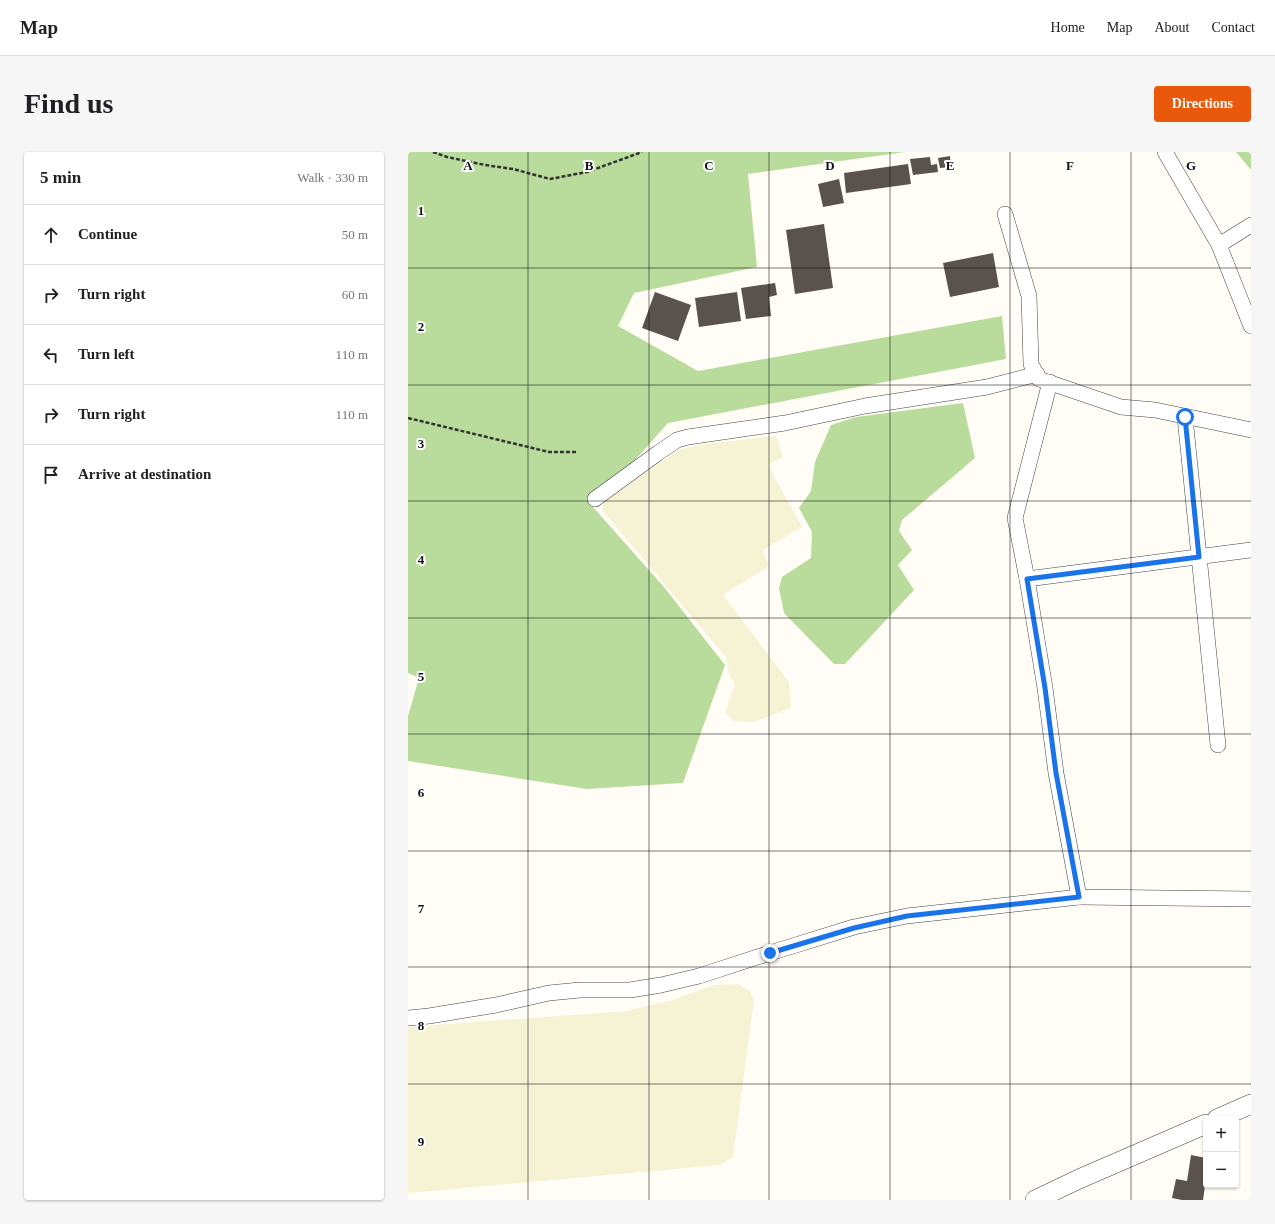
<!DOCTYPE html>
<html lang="en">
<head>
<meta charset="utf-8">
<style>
	:root { --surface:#fff; --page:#f6f6f6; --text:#202124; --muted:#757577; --line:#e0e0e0; --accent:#ea580c }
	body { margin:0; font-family:"Times New Roman",serif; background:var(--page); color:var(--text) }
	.controls { position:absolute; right:12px; bottom:12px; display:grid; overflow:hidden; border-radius:4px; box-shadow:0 1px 3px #0004 }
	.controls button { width:36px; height:36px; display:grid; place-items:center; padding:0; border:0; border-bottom:1px solid var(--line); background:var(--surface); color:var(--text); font:20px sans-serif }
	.stop { position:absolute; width:12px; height:12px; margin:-9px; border:3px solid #1a73e8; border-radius:50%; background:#fff }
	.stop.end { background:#1a73e8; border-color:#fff; box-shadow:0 1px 4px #0008 }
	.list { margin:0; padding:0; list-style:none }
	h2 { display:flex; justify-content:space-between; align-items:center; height:52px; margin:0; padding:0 16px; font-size:17px }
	h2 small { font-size:13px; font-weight:400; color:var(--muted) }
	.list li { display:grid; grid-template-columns:26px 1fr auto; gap:12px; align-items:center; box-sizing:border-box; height:60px; padding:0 16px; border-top:1px solid var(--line) }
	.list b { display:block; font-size:15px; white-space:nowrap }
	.list em { font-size:13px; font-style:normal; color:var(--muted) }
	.icon { flex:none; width:22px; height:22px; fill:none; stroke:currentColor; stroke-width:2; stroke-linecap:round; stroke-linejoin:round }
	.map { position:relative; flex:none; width:843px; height:1048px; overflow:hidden; border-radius:4px }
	header { display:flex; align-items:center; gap:24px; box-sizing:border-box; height:56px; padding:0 20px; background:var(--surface); border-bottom:1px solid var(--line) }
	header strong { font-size:19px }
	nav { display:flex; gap:22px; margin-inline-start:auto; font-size:14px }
	.intro { display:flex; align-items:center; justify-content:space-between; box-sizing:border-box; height:96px; padding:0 24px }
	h1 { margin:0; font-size:28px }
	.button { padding:10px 18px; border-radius:4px; background:var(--accent); color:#fff; font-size:14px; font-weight:700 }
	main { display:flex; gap:24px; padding:0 24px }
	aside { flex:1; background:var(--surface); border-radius:4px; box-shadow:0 1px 3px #0004 }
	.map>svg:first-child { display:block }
	.farmland { fill:#f6f3d4 }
	.forest { fill:#b9dc9c }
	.building { fill:#5a524d }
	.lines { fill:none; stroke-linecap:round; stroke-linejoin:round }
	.minor-casing { stroke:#444; stroke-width:16 }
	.tertiary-casing { stroke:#444; stroke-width:20 }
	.path { stroke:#333; stroke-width:2.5; stroke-dasharray:4 2; stroke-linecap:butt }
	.minor { stroke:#fff; stroke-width:15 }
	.tertiary { stroke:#fff; stroke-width:19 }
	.route { stroke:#1a73e8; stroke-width:5 }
	.grid { fill:none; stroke:#111; stroke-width:1; stroke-opacity:0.55 }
	.grid-label { font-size:13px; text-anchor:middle; font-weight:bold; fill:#111; stroke:#fff; stroke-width:4; stroke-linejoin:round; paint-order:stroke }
</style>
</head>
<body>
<header>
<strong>Map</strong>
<nav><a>Home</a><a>Map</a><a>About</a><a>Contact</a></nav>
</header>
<div class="intro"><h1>Find us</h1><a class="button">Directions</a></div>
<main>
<aside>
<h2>5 min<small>Walk · 330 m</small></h2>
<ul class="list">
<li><svg class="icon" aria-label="ahead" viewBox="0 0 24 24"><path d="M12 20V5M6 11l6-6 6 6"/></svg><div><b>Continue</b></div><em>50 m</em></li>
<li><svg class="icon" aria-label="right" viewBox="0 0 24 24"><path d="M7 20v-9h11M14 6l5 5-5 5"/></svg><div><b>Turn right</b></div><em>60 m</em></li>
<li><svg class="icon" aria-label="left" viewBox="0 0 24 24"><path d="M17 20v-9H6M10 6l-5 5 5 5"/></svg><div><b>Turn left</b></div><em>110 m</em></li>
<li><svg class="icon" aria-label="right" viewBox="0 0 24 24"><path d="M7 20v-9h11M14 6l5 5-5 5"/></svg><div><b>Turn right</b></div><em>110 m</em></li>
<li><svg class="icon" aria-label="arrive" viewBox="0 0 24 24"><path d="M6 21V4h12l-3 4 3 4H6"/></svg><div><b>Arrive at destination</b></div></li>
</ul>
</aside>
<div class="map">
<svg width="843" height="1048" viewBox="0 0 843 1048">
	<rect width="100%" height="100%" fill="#fffdf5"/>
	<g class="farmland">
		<path d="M 368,284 L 375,305 L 360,313 L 394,375 L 355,398 L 361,414 L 315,443 L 381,530 L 383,556 L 345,570 L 326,569 L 317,560 L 327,533 L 321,522 L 318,505 L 194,358 L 195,351 L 272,297 L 298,292 Z"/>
		<path d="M 330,832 L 342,839 L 346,848 L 325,1005 L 312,1013 L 0,1041 L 0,875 L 219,859 L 264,848 L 306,833 Z"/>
	</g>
	<g class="forest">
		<path d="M 0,0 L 497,0 L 340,22 L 349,115 L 226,141 L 210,174 L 290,219 L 594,164 L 598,207 L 260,271 L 185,355 L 256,435 L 317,513 L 275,631 L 179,637 L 0,609 L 0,564 L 11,526 L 0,521 Z"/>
		<path d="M 828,0 L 843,0 L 843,18 Z"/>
		<path d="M 555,251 L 567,306 L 494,368 L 491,379 L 504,398 L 490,413 L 506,438 L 437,512 L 426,512 L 376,461 L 371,436 L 374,425 L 403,406 L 404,380 L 391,356 L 403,339 L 407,310 L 423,273 L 448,265 Z"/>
	</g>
	<g class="building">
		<path d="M 542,4 L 543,15 L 532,16 L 530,6 Z"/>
		<path d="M 522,5 L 523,13 L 529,12 L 530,20 L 505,23 L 502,7 Z"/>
		<path d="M 500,12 L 503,32 L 438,41 L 436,21 Z"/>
		<path d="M 431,27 L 436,51 L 415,55 L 410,32 Z"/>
		<path d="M 416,72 L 425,136 L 387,142 L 378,78 Z"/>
		<path d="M 585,101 L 591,135 L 542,145 L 535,111 Z"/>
		<path d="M 367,131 L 369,143 L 361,145 L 363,164 L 338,167 L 333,136 Z"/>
		<path d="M 247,140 L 283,153 L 270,189 L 234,176 Z"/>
		<path d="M 329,140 L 333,169 L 291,175 L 287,146 Z"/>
		<path d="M 783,1003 L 798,1006 L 798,1027 L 795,1048 L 774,1048 L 764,1046 L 768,1027 L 779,1029 Z"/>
	</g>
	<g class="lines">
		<g class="minor-casing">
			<g id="minor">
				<path d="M 757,0 L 811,93 L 843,174"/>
				<path d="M 597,62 L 621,144 L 623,212 L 631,227 L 713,255 L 747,258 L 843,278"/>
				<path d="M 811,93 L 843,73"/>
				<path d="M 777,265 L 810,593"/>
				<path d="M 187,347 L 250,301 L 269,288 L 280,285 L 377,271 L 457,254 L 579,235 L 629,222"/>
				<path d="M 619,427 L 607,366 L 642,230"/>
				<path d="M 671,745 L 843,747"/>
				<path d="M 0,866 L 21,864 L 88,853 L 141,841 L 172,838 L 222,838 L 253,833 L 291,824 L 362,801 L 446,775 L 499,764 L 671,745 L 648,621 L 637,536 L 619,427 L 843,398"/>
			</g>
		</g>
		<g class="tertiary-casing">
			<g id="tertiary">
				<path d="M 809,967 L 843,952"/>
				<path d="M 627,1048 L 671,1027 L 798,972"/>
			</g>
		</g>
		<g class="path">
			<path d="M 25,0 L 39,5 L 77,13 L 105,17 L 142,27 L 179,20 L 234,0"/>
			<path d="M 0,266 L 141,300 L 168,300"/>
		</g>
		<use href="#minor" class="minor"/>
		<use href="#tertiary" class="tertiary"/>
	</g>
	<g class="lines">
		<path class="route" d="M 362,801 L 446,776 L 499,764 L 671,745 L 648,621 L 637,536 L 619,427 L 791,405 L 777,265"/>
	</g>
	<path class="grid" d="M 120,0 L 120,1048M 241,0 L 241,1048M 361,0 L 361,1048M 482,0 L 482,1048M 602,0 L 602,1048M 723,0 L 723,1048M 0,116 L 843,116M 0,233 L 843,233M 0,349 L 843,349M 0,466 L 843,466M 0,582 L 843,582M 0,699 L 843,699M 0,815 L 843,815M 0,932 L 843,932"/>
	<g class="grid-label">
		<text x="60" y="18">A</text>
		<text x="181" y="18">B</text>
		<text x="301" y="18">C</text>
		<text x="422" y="18">D</text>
		<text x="542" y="18">E</text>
		<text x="662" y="18">F</text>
		<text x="783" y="18">G</text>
		<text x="13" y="63">1</text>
		<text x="13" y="179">2</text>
		<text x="13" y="296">3</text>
		<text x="13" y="412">4</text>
		<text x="13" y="529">5</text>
		<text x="13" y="645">6</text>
		<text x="13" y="761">7</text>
		<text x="13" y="878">8</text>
		<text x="13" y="994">9</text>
	</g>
</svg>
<div class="controls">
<button>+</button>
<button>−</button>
</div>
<div class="stop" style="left:777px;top:265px"></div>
<div class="stop end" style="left:362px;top:801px"></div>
</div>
</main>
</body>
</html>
